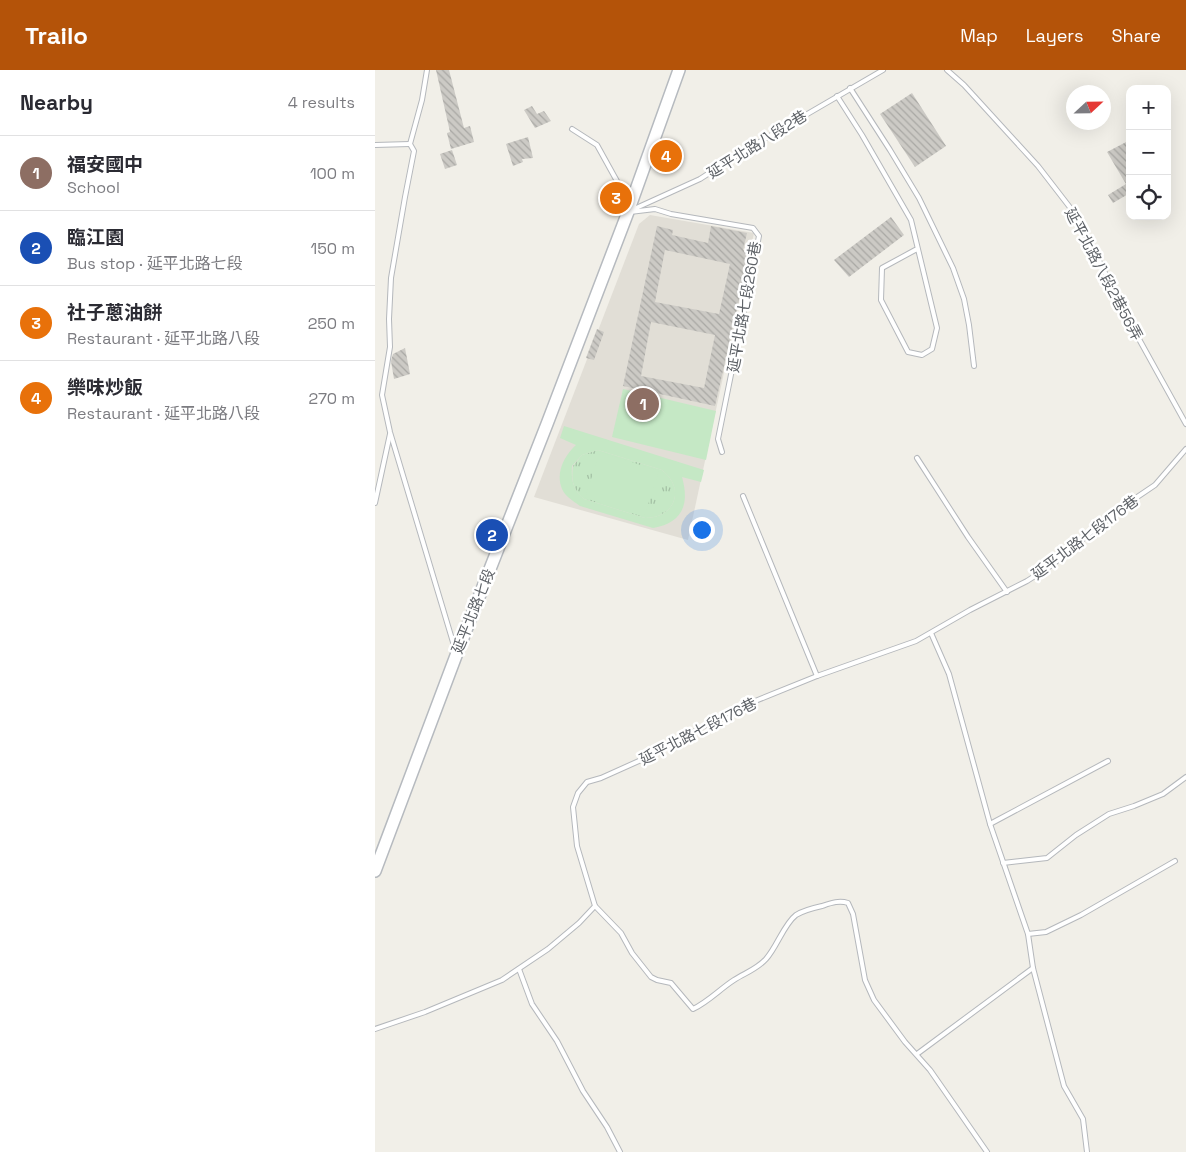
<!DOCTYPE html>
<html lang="en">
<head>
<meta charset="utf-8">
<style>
	:root { --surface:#fff; --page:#f7f7f7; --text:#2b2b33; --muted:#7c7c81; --line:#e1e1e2; --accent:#b45309 }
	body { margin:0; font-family:"Space Grotesk","Noto Sans TC",sans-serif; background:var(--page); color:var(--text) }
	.controls { position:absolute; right:15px; top:15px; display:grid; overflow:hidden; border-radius:10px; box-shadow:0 5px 20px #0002 }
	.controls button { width:45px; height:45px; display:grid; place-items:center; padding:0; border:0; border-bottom:1px solid var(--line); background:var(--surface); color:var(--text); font:25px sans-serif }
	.compass { position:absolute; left:691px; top:15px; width:45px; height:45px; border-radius:50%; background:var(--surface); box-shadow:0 5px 20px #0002; rotate:68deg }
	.you { position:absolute; left:326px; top:459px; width:18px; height:18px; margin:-12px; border:4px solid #fff; border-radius:50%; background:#1a73e8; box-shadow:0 0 0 8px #1a73e833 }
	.badge { display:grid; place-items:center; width:32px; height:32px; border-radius:50%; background:var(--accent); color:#fff; font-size:16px; font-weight:700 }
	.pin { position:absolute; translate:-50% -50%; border:2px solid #fff; box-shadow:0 1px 5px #0006 }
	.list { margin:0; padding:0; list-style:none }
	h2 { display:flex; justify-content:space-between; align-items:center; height:65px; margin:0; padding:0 20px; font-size:21px }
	h2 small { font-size:16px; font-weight:400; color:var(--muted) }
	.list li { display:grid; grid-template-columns:32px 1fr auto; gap:15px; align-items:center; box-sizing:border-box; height:75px; padding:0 20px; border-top:1px solid var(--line) }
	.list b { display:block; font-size:19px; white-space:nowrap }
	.list p { margin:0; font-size:16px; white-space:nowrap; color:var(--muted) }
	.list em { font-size:16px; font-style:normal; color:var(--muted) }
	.icon { flex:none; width:28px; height:28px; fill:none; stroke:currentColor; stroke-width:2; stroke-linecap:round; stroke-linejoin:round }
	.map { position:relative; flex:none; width:811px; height:1082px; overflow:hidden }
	header { display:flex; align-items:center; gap:30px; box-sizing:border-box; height:70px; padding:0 25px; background:var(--accent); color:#fff }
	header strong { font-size:24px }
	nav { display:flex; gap:28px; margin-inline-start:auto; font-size:18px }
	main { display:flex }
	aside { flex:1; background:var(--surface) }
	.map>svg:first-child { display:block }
	.education { fill:#e1ded6 }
	.grass { fill:url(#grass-tufts) }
	.pitch { fill:#c5e8c5; fill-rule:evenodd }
	.building { fill:url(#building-back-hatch); fill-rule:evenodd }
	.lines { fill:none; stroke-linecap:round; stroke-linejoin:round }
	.lane-casing { stroke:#b5b8bc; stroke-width:6 }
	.secondary-casing { stroke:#b6babf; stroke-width:14 }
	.lane { stroke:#fff; stroke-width:4 }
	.secondary { stroke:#fff; stroke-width:11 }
	.labels { text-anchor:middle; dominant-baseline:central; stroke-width:5; stroke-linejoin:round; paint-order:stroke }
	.street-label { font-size:15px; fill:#5f6368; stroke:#fff }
</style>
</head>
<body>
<header>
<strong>Trailo</strong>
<nav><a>Map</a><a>Layers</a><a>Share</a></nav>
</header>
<main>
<aside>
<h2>Nearby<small>4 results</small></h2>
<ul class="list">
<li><span class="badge" style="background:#8d6e63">1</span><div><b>福安國中</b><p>School</p></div><em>100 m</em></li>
<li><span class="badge" style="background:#1a4fb4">2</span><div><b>臨江園</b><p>Bus stop · 延平北路七段</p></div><em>150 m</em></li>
<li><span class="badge" style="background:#e8710a">3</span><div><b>社子蔥油餅</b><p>Restaurant · 延平北路八段</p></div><em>250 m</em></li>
<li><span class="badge" style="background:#e8710a">4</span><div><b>樂味炒飯</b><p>Restaurant · 延平北路八段</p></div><em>270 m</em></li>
</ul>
</aside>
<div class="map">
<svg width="811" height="1082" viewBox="0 0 811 1082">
	<defs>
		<pattern id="grass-tufts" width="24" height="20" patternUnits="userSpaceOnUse" patternTransform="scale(1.25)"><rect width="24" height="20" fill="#c5e8c5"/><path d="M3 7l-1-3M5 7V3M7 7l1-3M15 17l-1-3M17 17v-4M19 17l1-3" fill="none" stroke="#a3c0a4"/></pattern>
		<pattern id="building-back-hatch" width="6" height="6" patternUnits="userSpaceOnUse" patternTransform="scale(1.25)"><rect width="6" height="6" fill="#cccac5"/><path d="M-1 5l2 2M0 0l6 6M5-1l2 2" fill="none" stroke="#a9a8a4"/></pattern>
	</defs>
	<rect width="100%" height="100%" fill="#f1efe8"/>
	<path class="education" d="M 275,145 L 379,163 L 313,470 L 159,427 L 264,154 Z"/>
	<path class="grass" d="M 223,380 L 287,400 C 311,419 300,448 270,448 L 209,429 C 198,420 196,410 198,396 L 207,385 Z"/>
	<g class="pitch">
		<path d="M 248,319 L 341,341 L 331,390 L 237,367 Z"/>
		<path d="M 189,356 L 329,400 L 326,412 L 307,407 C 315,435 307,453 278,458 L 205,436 C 198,431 190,426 187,419 C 180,402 190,385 201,375 L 185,368 ZM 223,380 L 287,400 C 311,419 300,448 270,448 L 209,429 C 198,420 196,410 197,396 L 207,385 Z"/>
		<path d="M 225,382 L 284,401 L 269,447 L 210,428 Z"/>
	</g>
	<g class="building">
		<path d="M 61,0 L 74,0 L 89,58 L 95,56 L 99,72 L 76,79 L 72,63 L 75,62 Z"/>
		<path d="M 537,23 L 571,76 L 540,97 L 505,44 Z"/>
		<path d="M 157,36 L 162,44 L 169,41 L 176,51 L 160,58 L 149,40 Z"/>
		<path d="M 153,67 L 158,88 L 147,89 L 148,92 L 138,96 L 131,74 Z"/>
		<path d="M 755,70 L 755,123 L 738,133 L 733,125 L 751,114 L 732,82 Z"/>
		<path d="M 77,80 L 82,95 L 70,99 L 65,84 Z"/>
		<path d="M 516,147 L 529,165 L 474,207 L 459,190 Z"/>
		<path d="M 282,156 L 298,160 L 297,165 L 333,173 L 336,156 L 372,163 L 368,180 L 375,182 L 340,336 L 248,316 ZM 290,180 L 355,194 L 344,244 L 280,232 ZM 276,252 L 340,265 L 329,318 L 266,306 Z"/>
		<path d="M 222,259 L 229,262 L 219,290 L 211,288 Z"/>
		<path d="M 30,278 L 35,304 L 19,309 L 16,291 L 18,284 Z"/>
	</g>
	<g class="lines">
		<g class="lane-casing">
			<g id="lane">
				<path d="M 52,0 L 47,30 L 35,74 L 39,81 L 30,127 L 16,208 L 14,249 L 15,277 L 7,325 L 15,362 L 80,579"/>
				<path d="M 572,0 L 589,15 L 663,96 L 697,140 L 716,174 L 749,242 L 811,354"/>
				<path d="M 475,18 L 515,80 L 544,128 L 578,198 L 589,229 L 594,255 L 599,296"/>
				<path d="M 462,26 L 487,65 L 536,150 L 562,258 L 557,279 L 547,285 L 533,282 L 506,230 L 507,198 L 542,179"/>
				<path d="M 197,59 L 222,75 L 248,122 L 256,127"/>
				<path d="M 0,75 L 35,74"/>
				<path d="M 259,139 L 325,109 L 367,82 L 508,0"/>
				<path d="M 255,142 L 280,139 L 296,144 L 378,158 L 384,166 L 343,369 L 347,382"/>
				<path d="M 542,388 L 593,467 L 632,522"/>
				<path d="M 368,426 L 442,606"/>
				<path d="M 0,433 L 15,364"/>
				<path d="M 556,563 L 574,604 L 615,754 L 653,864 L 658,898 L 689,1016 L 708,1049 L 712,1082"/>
				<path d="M 615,754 L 733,691"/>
				<path d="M 628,793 L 672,788 L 701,765 L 734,744 L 759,736 L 788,724 L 811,707"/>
				<path d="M 220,836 L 246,863 L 257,883 L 276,907 L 282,910 L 296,913 L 318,939 C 333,932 345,919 359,910 C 370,903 382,899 391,889 C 402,877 409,854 421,845 C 429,840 438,838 447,836 C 456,833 464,830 473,833 L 478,844 L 490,910 L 499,930 L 530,972 L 555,1000 L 612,1082"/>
				<path d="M 653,864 L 671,862 L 706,845 L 800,791"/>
				<path d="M 144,899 L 157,934 L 182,971 L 208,1021 L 232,1057 L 245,1082"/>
				<path d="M 0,959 L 50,942 L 127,910 L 173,879 L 204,853 L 220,836 L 202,776 L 198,737 L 203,723 L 212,712 L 226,708 L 275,686 L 358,640 L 442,606 L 541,571 L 595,540 L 652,511 L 677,495 L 743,440 L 780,415 L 811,379"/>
				<path d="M 542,984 L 658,898"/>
			</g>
		</g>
		<g class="secondary-casing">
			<path id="secondary" d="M 0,801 L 82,583 L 172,354 L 253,142 L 304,0"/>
		</g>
		<use href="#lane" class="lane"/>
		<use href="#secondary" class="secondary"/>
	</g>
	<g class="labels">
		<g class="street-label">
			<text transform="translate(382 74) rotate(-32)">延平北路八段2巷</text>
			<text transform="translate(729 204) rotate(62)">延平北路八段2巷56弄</text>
			<text transform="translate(369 237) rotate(-80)">延平北路七段260巷</text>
			<text transform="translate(710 467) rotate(-37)">延平北路七段176巷</text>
			<text transform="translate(98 541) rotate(-68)">延平北路七段</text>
			<text transform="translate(323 661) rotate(-27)">延平北路七段176巷</text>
		</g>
	</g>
</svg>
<div class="controls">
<button>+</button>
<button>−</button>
<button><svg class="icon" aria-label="locate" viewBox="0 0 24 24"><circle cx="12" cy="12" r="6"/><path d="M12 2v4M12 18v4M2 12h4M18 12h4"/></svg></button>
</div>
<svg class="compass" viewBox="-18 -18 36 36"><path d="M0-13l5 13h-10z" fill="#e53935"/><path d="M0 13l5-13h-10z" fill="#7c7c81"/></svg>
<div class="you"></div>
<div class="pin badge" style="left:268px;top:334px;background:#8d6e63">1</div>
<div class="pin badge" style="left:117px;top:465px;background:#1a4fb4">2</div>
<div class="pin badge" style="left:241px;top:128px;background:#e8710a">3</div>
<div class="pin badge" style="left:291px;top:86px;background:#e8710a">4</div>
</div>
</main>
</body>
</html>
